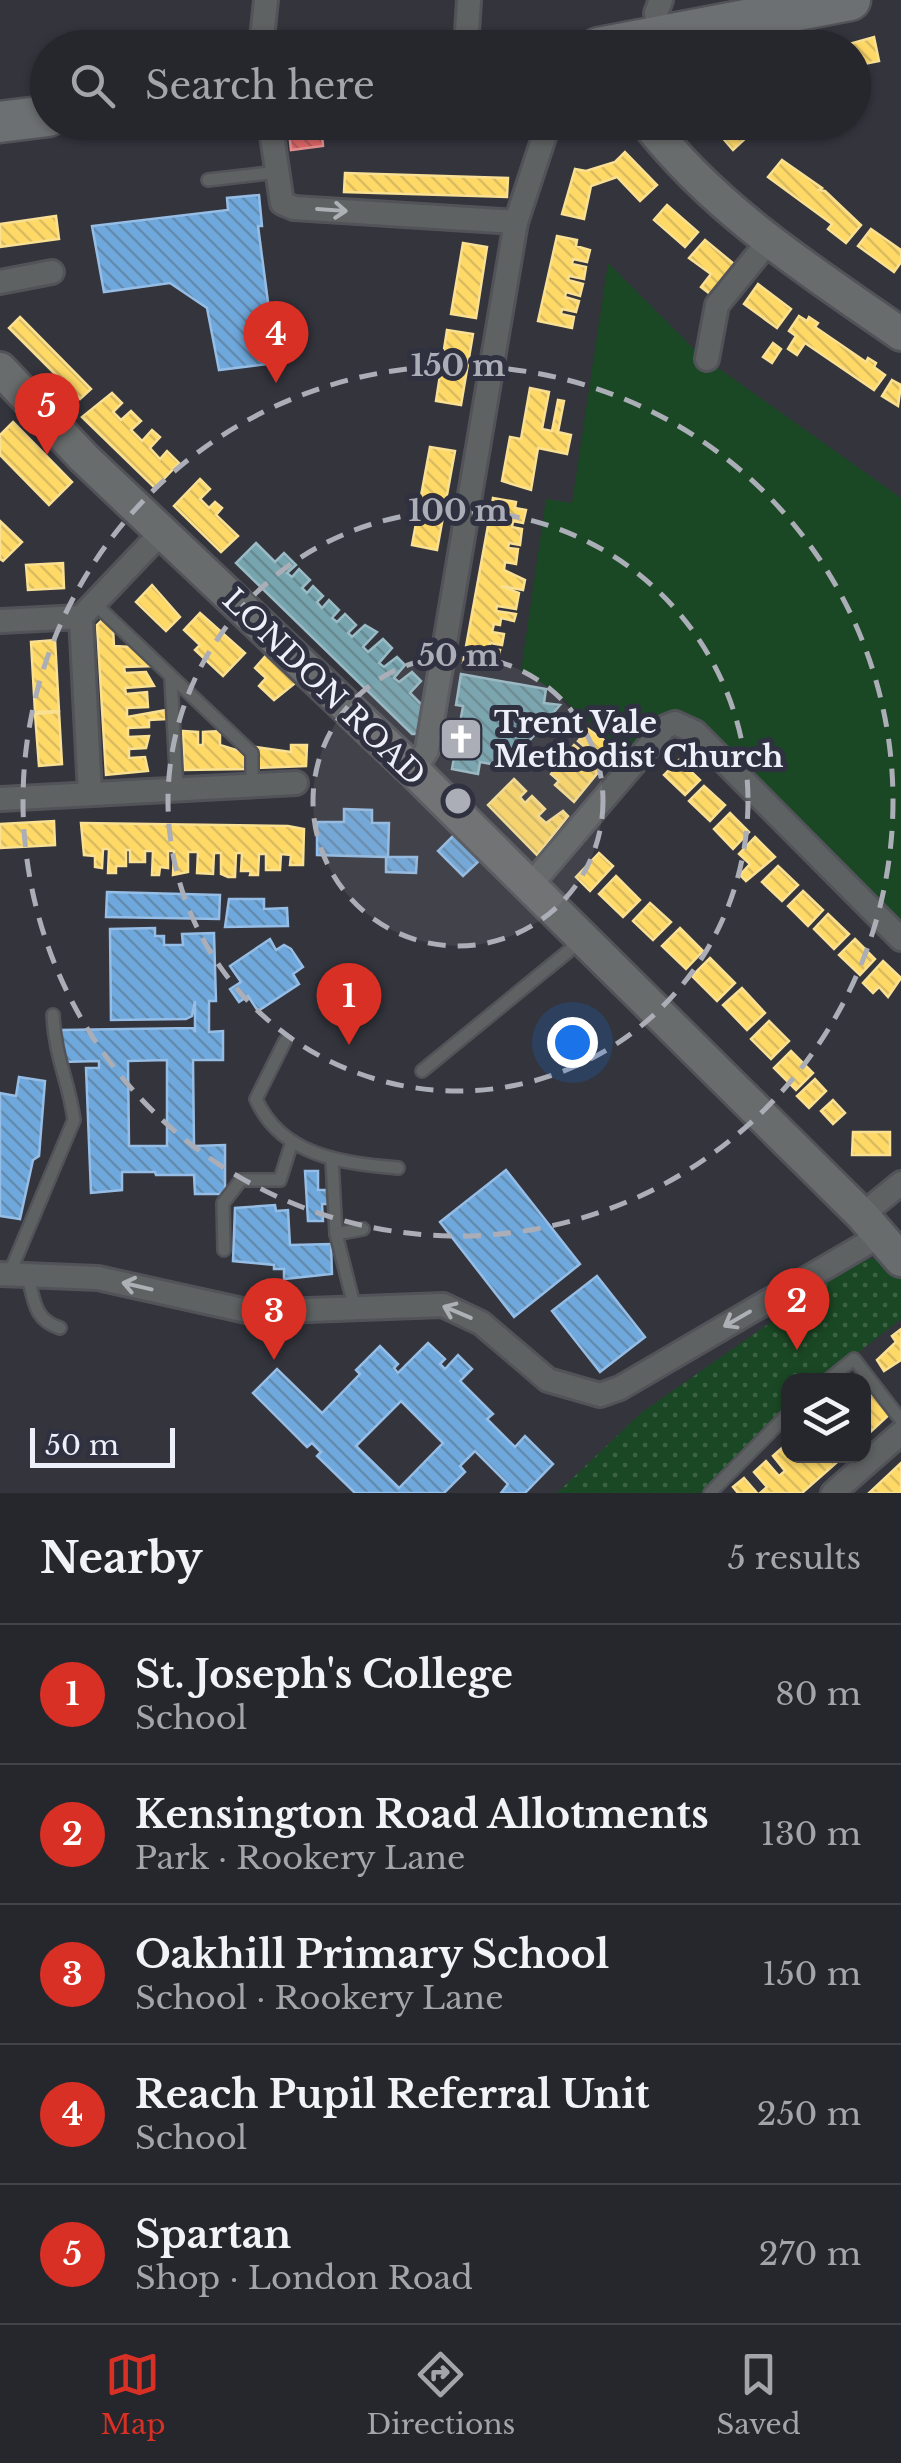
<!DOCTYPE html>
<html lang="en">
<head>
<meta charset="utf-8">
<style>
	:root { --surface:#26272d; --page:#323339; --text:#f1f3f6; --muted:#a4a5aa; --line:#424449; --accent:#d93025 }
	body { margin:0; font-family:"Libre Baskerville",serif; background:var(--page); color:var(--text) }
	.controls { position:absolute; right:30px; bottom:30px; display:grid; overflow:hidden; border-radius:20px; box-shadow:0 2px 8px #0004 }
	.controls button { width:90px; height:90px; display:grid; place-items:center; padding:0; border:0; border-bottom:2px solid var(--line); background:var(--surface); color:var(--text); font:50px sans-serif }
	.scale { position:absolute; left:30px; bottom:25px; width:145px; box-sizing:border-box; padding-left:10px; border:5px solid #edeff9; border-top:0; font-size:28px; line-height:35px; white-space:nowrap; color:#edeff9; -webkit-text-stroke:8px #2f3140; paint-order:stroke }
	.you { position:absolute; left:572px; top:1042px; width:35px; height:35px; margin:-25px; border:8px solid #fff; border-radius:50%; background:#1a73e8; box-shadow:0 0 0 15px #1a73e833 }
	.badge { display:grid; place-items:center; width:65px; height:65px; border-radius:50%; background:var(--accent); color:#fff; font-size:32px; font-weight:700 }
	.pin { position:absolute; translate:-50% -82px; filter:drop-shadow(0 2px 5px #0008) }
	.pin::after { content:''; position:absolute; top:52px; width:35px; height:30px; background:inherit; clip-path:polygon(0 0,100% 0,50% 100%) }
	.list { margin:0; padding:0; list-style:none }
	h2 { display:flex; justify-content:space-between; align-items:center; height:130px; margin:0; padding:0 40px; font-size:42px }
	h2 small { font-size:32px; font-weight:400; color:var(--muted) }
	.list li { display:grid; grid-template-columns:65px 1fr auto; gap:30px; align-items:center; box-sizing:border-box; height:140px; padding:0 40px; border-top:2px solid var(--line) }
	.list b { display:block; font-size:38px; white-space:nowrap }
	.list p { margin:0; font-size:32px; white-space:nowrap; color:var(--muted) }
	.list em { font-size:32px; font-style:normal; color:var(--muted) }
	.icon { flex:none; width:55px; height:55px; fill:none; stroke:currentColor; stroke-width:2; stroke-linecap:round; stroke-linejoin:round }
	.map { position:relative; flex:none; width:901px; height:1493px; overflow:hidden }
	.search { position:absolute; background:var(--surface); box-shadow:0 2px 8px #0004; left:30px; right:30px; top:30px; height:110px; display:flex; align-items:center; gap:25px; box-sizing:border-box; padding:0 35px; border-radius:55px; color:var(--muted); font-size:38px }
	.sheet { height:830px; background:var(--surface) }
	nav { display:flex; justify-content:space-around; align-items:center; box-sizing:border-box; height:140px; border-top:2px solid var(--line); background:var(--surface); font-size:28px; color:var(--muted) }
	nav a { display:grid; justify-items:center; gap:5px }
	nav .on { color:var(--accent) }
	.map>svg:first-child { display:block }
	.park { fill:#1b4824 }
	.garden { fill:url(#garden-dots) }
	.homes { fill:url(#homes-back-hatch); stroke:#fae092; stroke-width:2.5 }
	.shops { fill:url(#shops-back-hatch); stroke:#e48f92; stroke-width:2.5 }
	.schools { fill:url(#schools-back-hatch); stroke:#95bde5; stroke-width:2.5; fill-rule:evenodd }
	.public { fill:url(#public-back-hatch); stroke:#9abbc5; stroke-width:2.5 }
	.lines { fill:none; stroke-linecap:round; stroke-linejoin:round }
	.lane-casing { stroke:#525359; stroke-width:16 }
	.street-casing { stroke:#525359; stroke-width:28 }
	.secondary-casing { stroke:#525359; stroke-width:38 }
	.highway-casing { stroke:#525359; stroke-width:45 }
	.lane { stroke:#5f6262; stroke-width:11 }
	.street { stroke:#5f6262; stroke-width:22 }
	.secondary { stroke:#696c6c; stroke-width:32 }
	.highway { stroke:#6d7072; stroke-width:40 }
	.oneway { stroke:#adb0b5 }
	.ring { fill:none; stroke:#acaeb7; stroke-width:5; stroke-dasharray:18 12 }
	.labels { text-anchor:middle; dominant-baseline:central; stroke-width:10; stroke-linejoin:round; paint-order:stroke }
	.street-label { font-size:30px; fill:#edeff9; stroke:#2f3140 }
	.poi-label { font-size:30px; font-weight:bold; fill:#edeff9; stroke:#2f3140; text-anchor:start }
	.centre { fill:#acaeb7; stroke:#2f3140; stroke-width:5 }
	.ring-label { font-size:30px; text-anchor:middle; font-weight:bold; fill:#acaeb7; stroke:#2f3140; stroke-width:10; stroke-linejoin:round; paint-order:stroke }
</style>
</head>
<body>
<div class="map">
<svg width="901" height="1493" viewBox="0 0 901 1493">
	<defs>
		<pattern id="garden-dots" width="8" height="8" patternUnits="userSpaceOnUse" patternTransform="scale(2.5)"><rect width="8" height="8" fill="#1b4824"/><path d="M2 2h.1M6 6h.1" fill="none" stroke="#3c6345" stroke-width="1.8" stroke-linecap="round"/></pattern>
		<pattern id="homes-back-hatch" width="6" height="6" patternUnits="userSpaceOnUse" patternTransform="scale(2.5)"><rect width="6" height="6" fill="#ffd966"/><path d="M-1 5l2 2M0 0l6 6M5-1l2 2" fill="none" stroke="#dabc61"/></pattern>
		<pattern id="shops-back-hatch" width="6" height="6" patternUnits="userSpaceOnUse" patternTransform="scale(2.5)"><rect width="6" height="6" fill="#e06666"/><path d="M-1 5l2 2M0 0l6 6M5-1l2 2" fill="none" stroke="#b25d5e"/></pattern>
		<pattern id="schools-back-hatch" width="6" height="6" patternUnits="userSpaceOnUse" patternTransform="scale(2.5)"><rect width="6" height="6" fill="#6fa8dc"/><path d="M-1 5l2 2M0 0l6 6M5-1l2 2" fill="none" stroke="#638bb0"/></pattern>
		<pattern id="public-back-hatch" width="6" height="6" patternUnits="userSpaceOnUse" patternTransform="scale(2.5)"><rect width="6" height="6" fill="#76a5af"/><path d="M-1 5l2 2M0 0l6 6M5-1l2 2" fill="none" stroke="#688991"/></pattern>
	</defs>
	<rect width="100%" height="100%" fill="#33343c"/>
	<path class="park" d="M 608,263 L 700,355 L 901,498 L 901,922 L 692,717 L 671,713 L 629,757 L 552,689 L 521,671 L 546,499 L 572,503 Z"/>
	<path class="garden" d="M 884,1258 L 901,1277 L 901,1319 L 823,1380 L 788,1380 L 788,1408 L 703,1493 L 557,1493 L 641,1413 L 860,1260 Z"/>
	<g class="homes">
		<path d="M 874,37 L 879,61 L 854,66 L 854,48 L 835,48 Z"/>
		<path d="M 709,122 L 736,122 L 748,136 L 733,150 Z"/>
		<path d="M 625,152 L 657,185 L 640,201 L 617,177 L 591,186 L 584,219 L 562,214 L 575,169 L 586,171 L 615,162 Z"/>
		<path d="M 782,160 L 822,188 L 819,190 L 825,191 L 861,225 L 846,243 L 828,229 L 832,224 L 768,177 Z"/>
		<path d="M 345,173 L 508,178 L 507,197 L 344,192 Z"/>
		<path d="M 667,205 L 698,232 L 685,247 L 654,220 Z"/>
		<path d="M 56,216 L 59,239 L 0,247 L 0,224 Z"/>
		<path d="M 871,229 L 901,250 L 901,262 L 894,272 L 858,246 Z"/>
		<path d="M 557,236 L 577,240 L 576,246 L 590,250 L 587,262 L 573,259 L 572,264 L 586,267 L 584,279 L 569,276 L 568,280 L 583,284 L 580,296 L 566,292 L 565,297 L 579,301 L 576,312 L 562,309 L 561,314 L 574,317 L 572,328 L 538,321 Z"/>
		<path d="M 705,240 L 734,264 L 710,294 L 701,287 L 711,274 L 689,258 Z"/>
		<path d="M 463,243 L 487,247 L 476,318 L 451,314 Z"/>
		<path d="M 758,284 L 791,309 L 777,328 L 744,304 Z"/>
		<path d="M 799,316 L 807,321 L 809,317 L 818,323 L 815,327 L 866,362 L 868,358 L 876,363 L 874,367 L 885,375 L 874,390 L 805,343 L 797,355 L 788,349 L 796,336 L 789,331 Z"/>
		<path d="M 20,317 L 91,389 L 80,399 L 9,328 Z"/>
		<path d="M 447,330 L 473,334 L 461,405 L 436,401 Z"/>
		<path d="M 773,343 L 781,349 L 772,363 L 763,357 Z"/>
		<path d="M 892,380 L 901,385 L 898,406 L 882,396 Z"/>
		<path d="M 530,388 L 549,392 L 542,429 L 552,431 L 558,400 L 564,401 L 558,432 L 571,435 L 567,454 L 538,448 L 531,490 L 502,481 L 510,437 L 521,439 Z"/>
		<path d="M 112,393 L 122,403 L 113,412 L 121,420 L 131,411 L 141,421 L 131,430 L 142,441 L 152,430 L 160,437 L 150,448 L 160,459 L 167,451 L 179,463 L 155,488 L 82,417 Z"/>
		<path d="M 13,422 L 72,482 L 49,505 L 0,455 L 0,435 Z"/>
		<path d="M 430,447 L 455,451 L 437,550 L 412,545 Z"/>
		<path d="M 200,479 L 210,489 L 200,499 L 209,508 L 215,502 L 222,508 L 216,515 L 238,536 L 221,552 L 174,506 Z"/>
		<path d="M 493,498 L 516,502 L 515,508 L 526,510 L 523,523 L 513,521 L 512,527 L 522,529 L 520,545 L 509,543 L 508,548 L 518,549 L 516,564 L 505,562 L 504,570 L 525,580 L 523,590 L 501,586 L 519,593 L 516,609 L 497,606 L 496,611 L 516,614 L 514,621 L 501,618 L 500,625 L 494,624 L 492,632 L 504,634 L 502,645 L 490,643 L 489,648 L 500,650 L 497,666 L 486,667 L 463,663 Z"/>
		<path d="M 0,521 L 22,542 L 3,561 L 0,559 Z"/>
		<path d="M 63,563 L 64,588 L 28,590 L 26,565 Z"/>
		<path d="M 152,585 L 180,617 L 166,631 L 136,602 Z"/>
		<path d="M 200,613 L 245,653 L 223,676 L 195,650 L 200,645 L 184,630 Z"/>
		<path d="M 106,616 L 113,628 L 114,646 L 132,647 L 153,666 L 124,667 L 125,673 L 146,672 L 154,686 L 125,688 L 126,694 L 147,692 L 148,707 L 127,708 L 127,717 L 166,710 L 166,719 L 149,720 L 149,727 L 128,728 L 128,737 L 149,736 L 146,748 L 129,749 L 129,758 L 145,757 L 148,771 L 106,775 L 97,625 Z"/>
		<path d="M 55,640 L 59,711 L 35,712 L 31,642 Z"/>
		<path d="M 269,652 L 299,680 L 274,700 L 259,686 L 266,678 L 255,668 Z"/>
		<path d="M 59,712 L 62,764 L 39,766 L 35,714 Z"/>
		<path d="M 588,729 L 617,749 L 574,802 L 555,785 L 559,781 L 551,774 L 560,762 L 568,769 L 574,763 L 565,756 L 574,745 L 583,752 L 586,748 L 578,741 Z"/>
		<path d="M 183,731 L 198,732 L 198,745 L 203,745 L 203,732 L 220,731 L 220,745 L 249,754 L 249,769 L 184,770 Z"/>
		<path d="M 291,745 L 307,745 L 306,766 L 257,768 L 255,747 L 291,752 Z"/>
		<path d="M 679,760 L 700,780 L 685,795 L 664,775 Z"/>
		<path d="M 514,779 L 526,791 L 520,797 L 525,803 L 532,796 L 545,809 L 538,816 L 546,823 L 563,811 L 568,816 L 537,855 L 488,805 Z"/>
		<path d="M 704,786 L 725,805 L 710,821 L 689,801 Z"/>
		<path d="M 730,813 L 749,832 L 733,849 L 714,829 Z"/>
		<path d="M 54,821 L 55,845 L 0,848 L 0,824 Z"/>
		<path d="M 81,823 L 288,826 L 304,829 L 303,865 L 290,865 L 291,855 L 281,854 L 280,870 L 266,870 L 266,854 L 259,854 L 258,875 L 250,875 L 251,871 L 241,871 L 242,853 L 236,853 L 235,877 L 228,877 L 221,874 L 221,853 L 214,853 L 213,874 L 197,873 L 198,852 L 188,852 L 188,872 L 173,875 L 174,851 L 168,851 L 168,868 L 160,867 L 159,875 L 152,875 L 153,851 L 145,851 L 145,862 L 130,862 L 130,850 L 126,850 L 126,866 L 116,866 L 116,873 L 108,873 L 109,849 L 103,849 L 102,868 L 95,867 L 95,856 L 84,855 Z"/>
		<path d="M 755,837 L 775,857 L 746,881 L 740,875 L 750,864 L 739,854 Z"/>
		<path d="M 599,853 L 613,866 L 590,891 L 576,877 Z"/>
		<path d="M 778,866 L 798,885 L 782,901 L 762,882 Z"/>
		<path d="M 616,876 L 640,900 L 623,917 L 599,894 Z"/>
		<path d="M 803,891 L 823,910 L 808,926 L 788,906 Z"/>
		<path d="M 650,903 L 671,922 L 653,940 L 633,921 Z"/>
		<path d="M 828,914 L 849,934 L 834,949 L 814,929 Z"/>
		<path d="M 680,928 L 703,951 L 686,969 L 662,946 Z"/>
		<path d="M 855,939 L 875,959 L 860,975 L 839,955 Z"/>
		<path d="M 710,958 L 735,983 L 717,1001 L 692,976 Z"/>
		<path d="M 883,961 L 901,978 L 888,997 L 879,987 L 873,993 L 863,983 Z"/>
		<path d="M 742,988 L 765,1013 L 747,1030 L 723,1005 Z"/>
		<path d="M 769,1021 L 789,1041 L 771,1059 L 751,1039 Z"/>
		<path d="M 791,1051 L 813,1073 L 796,1090 L 774,1068 Z"/>
		<path d="M 815,1079 L 826,1091 L 809,1108 L 797,1096 Z"/>
		<path d="M 833,1100 L 845,1113 L 833,1124 L 821,1111 Z"/>
		<path d="M 853,1132 L 890,1132 L 890,1155 L 852,1155 Z"/>
		<path d="M 901,1329 L 901,1360 L 884,1371 L 877,1360 L 896,1342 L 892,1336 Z"/>
		<path d="M 874,1391 L 892,1412 L 864,1438 L 864,1401 Z"/>
		<path d="M 783,1447 L 796,1461 L 802,1456 L 844,1456 L 802,1493 L 760,1493 L 767,1487 L 754,1472 L 766,1461 L 779,1476 L 785,1471 L 773,1456 Z"/>
		<path d="M 901,1463 L 901,1493 L 869,1493 Z"/>
		<path d="M 744,1478 L 757,1493 L 738,1493 L 733,1487 Z"/>
	</g>
	<path class="shops" d="M 288,122 L 321,122 L 323,146 L 291,150 Z"/>
	<g class="schools">
		<path d="M 259,195 L 262,226 L 258,226 L 276,363 L 219,370 L 207,308 L 170,283 L 104,292 L 92,226 L 228,210 L 227,198 Z"/>
		<path d="M 344,809 L 372,810 L 372,823 L 389,823 L 388,857 L 417,857 L 416,873 L 386,872 L 386,857 L 317,855 L 317,822 L 344,822 Z"/>
		<path d="M 454,835 L 479,861 L 463,876 L 438,851 Z"/>
		<path d="M 107,892 L 220,895 L 219,919 L 106,917 Z"/>
		<path d="M 229,899 L 264,899 L 264,909 L 287,908 L 288,926 L 225,927 Z"/>
		<path d="M 155,928 L 155,936 L 164,936 L 164,945 L 183,945 L 182,934 L 214,933 L 216,1001 L 209,1001 L 209,1032 L 223,1031 L 223,1060 L 193,1060 L 194,1146 L 225,1145 L 225,1194 L 195,1194 L 194,1175 L 156,1175 L 155,1172 L 122,1172 L 122,1190 L 91,1193 L 86,1068 L 99,1068 L 99,1061 L 62,1062 L 61,1030 L 193,1028 L 195,1032 L 195,1001 L 192,1016 L 186,1019 L 111,1020 L 110,929 ZM 167,1060 L 167,1146 L 129,1146 L 128,1061 Z"/>
		<path d="M 270,939 L 276,950 L 284,945 L 291,949 L 303,967 L 293,974 L 299,984 L 258,1011 L 248,996 L 239,1002 L 230,989 L 241,982 L 230,966 Z"/>
		<path d="M 19,1077 L 45,1081 L 39,1156 L 33,1160 L 20,1219 L 0,1216 L 0,1093 L 16,1096 Z"/>
		<path d="M 506,1170 L 580,1264 L 514,1317 L 440,1222 Z"/>
		<path d="M 305,1171 L 318,1171 L 318,1190 L 329,1190 L 329,1204 L 322,1204 L 323,1221 L 308,1221 Z"/>
		<path d="M 275,1205 L 276,1211 L 288,1210 L 290,1245 L 331,1244 L 332,1274 L 284,1279 L 284,1269 L 274,1269 L 274,1265 L 233,1261 L 235,1208 Z"/>
		<path d="M 597,1276 L 645,1337 L 600,1372 L 552,1311 Z"/>
		<path d="M 428,1343 L 445,1359 L 440,1364 L 445,1369 L 458,1355 L 472,1369 L 460,1381 L 493,1414 L 487,1419 L 515,1447 L 525,1436 L 553,1464 L 525,1493 L 501,1493 L 508,1484 L 475,1451 L 460,1466 L 465,1472 L 444,1493 L 355,1493 L 317,1456 L 321,1452 L 312,1443 L 307,1447 L 253,1393 L 277,1369 L 322,1413 L 360,1374 L 356,1370 L 380,1346 L 398,1364 L 394,1368 L 398,1373 ZM 401,1401 L 443,1443 L 399,1488 L 356,1446 Z"/>
	</g>
	<g class="public">
		<path d="M 256,543 L 275,562 L 284,553 L 296,565 L 287,573 L 292,577 L 299,569 L 310,580 L 302,588 L 307,593 L 313,586 L 323,596 L 317,602 L 322,608 L 329,600 L 339,610 L 332,618 L 337,622 L 345,614 L 356,625 L 348,633 L 352,637 L 365,625 L 377,632 L 363,647 L 368,652 L 383,639 L 392,648 L 379,663 L 384,667 L 397,657 L 405,665 L 394,678 L 399,682 L 412,672 L 421,681 L 410,693 L 424,707 L 418,734 L 412,734 L 236,563 Z"/>
		<path d="M 461,674 L 546,689 L 544,703 L 560,705 L 507,767 L 480,762 L 478,774 L 452,769 L 463,706 L 456,705 Z"/>
	</g>
	<g class="lines">
		<g class="lane-casing">
			<g id="lane">
				<path d="M 208,180 L 277,172"/>
				<path d="M 93,602 L 252,753 L 252,785"/>
				<path d="M 171,679 L 177,789"/>
				<path d="M 285,1041 L 256,1099 C 281,1156 342,1163 398,1168"/>
				<path d="M 422,1071 L 581,941"/>
				<path d="M 332,1160 L 336,1234 L 355,1309"/>
				<path d="M 336,1234 L 363,1229"/>
				<path d="M 224,1250 L 223,1203 L 241,1180 L 280,1180 L 292,1142"/>
				<path d="M 28,1276 C 34,1300 34,1320 60,1328"/>
				<path d="M 8,1277 L 74,1120 C 69,1081 55,1058 53,1015"/>
				<path d="M 828,1380 L 854,1359 L 901,1420"/>
				<path d="M 710,1493 L 788,1414"/>
			</g>
		</g>
		<g class="street-casing">
			<g id="street">
				<path d="M 659,37 L 656,13 L 661,0"/>
				<path d="M 261,48 L 266,0"/>
				<path d="M 466,48 L 469,0"/>
				<path d="M 270,122 L 282,203 L 294,208 L 516,222"/>
				<path d="M 0,282 L 52,272"/>
				<path d="M 707,359 L 717,305 L 768,242"/>
				<path d="M 0,621 L 81,617"/>
				<path d="M 414,771 L 427,750 L 516,222 L 549,122"/>
				<path d="M 90,794 L 81,617 L 162,532"/>
				<path d="M 0,799 L 296,783"/>
				<path d="M 528,888 L 665,727 L 675,723 L 695,732 L 901,939"/>
				<path d="M 862,1215 L 901,1183"/>
				<path d="M 0,1274 L 98,1278 L 251,1312 L 443,1305 L 481,1323 L 548,1380 L 600,1395 L 620,1388 L 881,1235"/>
				<path d="M 833,1493 L 901,1433"/>
			</g>
		</g>
		<g class="secondary-casing">
			<g id="secondary">
				<path d="M 647,122 C 716,211 810,271 901,334"/>
				<path d="M 0,369 L 84,458 L 414,771 L 862,1215 L 901,1260"/>
			</g>
		</g>
		<g class="highway-casing">
			<g id="highway">
				<path d="M 599,48 L 850,0"/>
				<path d="M 0,122 L 48,116"/>
			</g>
		</g>
		<use href="#lane" class="lane"/>
		<use href="#street" class="street"/>
		<use href="#secondary" class="secondary"/>
		<use href="#highway" class="highway"/>
	</g>
	<defs><path id="oneway-shaft" d="M-6 0H5M1.5-3L5.5 0L1.5 3" fill="none" stroke-width="1.6" stroke-linecap="round" stroke-linejoin="round" transform="scale(2.5)"/></defs>
	<g class="oneway">
		<use href="#oneway-shaft" transform="translate(332 210) rotate(4)"/>
		<use href="#oneway-shaft" transform="translate(137 1286) rotate(-167)"/>
		<use href="#oneway-shaft" transform="translate(457 1312) rotate(-157)"/>
		<use href="#oneway-shaft" transform="translate(737 1319) rotate(150)"/>
	</g>
	<circle cx="458" cy="801" r="145" fill="#acaeb7" fill-opacity=".12"/>
	<g class="ring">
		<circle cx="458" cy="801" r="145"/>
		<circle cx="458" cy="801" r="290"/>
		<circle cx="458" cy="801" r="435"/>
	</g>
	<defs>
		<g id="church-square" transform="scale(2.25)"><rect x="-9" y="-9" width="18" height="18" rx="4" fill="#acaeb7" stroke="#2f3140"/><path d="M-1.2-6h2.4v3.5h3.3v2.4h-3.3V6h-2.4V-.1h-3.3v-2.4h3.3Z" fill="#fff"/></g>
	</defs>
	<g fill-rule="evenodd">
		<use href="#church-square" x="461" y="739"/>
	</g>
	<g class="labels">
		<g class="street-label">
			<text transform="translate(324 687) rotate(44)">LONDON ROAD</text>
		</g>
		<g class="poi-label">
			<text x="494" y="722">Trent Vale<tspan x="494" dy="34">Methodist Church</tspan></text>
		</g>
	</g>
	<circle cx="458" cy="801" r="15" class="centre"/>
	<g class="ring-label">
		<text x="458" y="376">150 m</text>
		<text x="458" y="521">100 m</text>
		<text x="458" y="666">50 m</text>
	</g>
</svg>
<div class="controls">
<button><svg class="icon" aria-label="layers" viewBox="0 0 24 24"><path d="M12 4l9 5-9 5-9-5zM3 14l9 5 9-5"/></svg></button>
</div>
<div class="scale">50 m</div>
<div class="you"></div>
<div class="pin badge" style="left:349px;top:1045px">1</div>
<div class="pin badge" style="left:797px;top:1350px">2</div>
<div class="pin badge" style="left:274px;top:1360px">3</div>
<div class="pin badge" style="left:276px;top:383px">4</div>
<div class="pin badge" style="left:47px;top:455px">5</div>
<div class="search"><svg class="icon" aria-label="search" viewBox="0 0 24 24"><circle cx="10" cy="10" r="6"/><path d="M15 15l6 6"/></svg>Search here</div>
</div>
<section class="sheet">
<h2>Nearby<small>5 results</small></h2>
<ul class="list">
<li><span class="badge">1</span><div><b>St. Joseph's College</b><p>School</p></div><em>80 m</em></li>
<li><span class="badge">2</span><div><b>Kensington Road Allotments</b><p>Park · Rookery Lane</p></div><em>130 m</em></li>
<li><span class="badge">3</span><div><b>Oakhill Primary School</b><p>School · Rookery Lane</p></div><em>150 m</em></li>
<li><span class="badge">4</span><div><b>Reach Pupil Referral Unit</b><p>School</p></div><em>250 m</em></li>
<li><span class="badge">5</span><div><b>Spartan</b><p>Shop · London Road</p></div><em>270 m</em></li>
</ul>
</section>
<nav>
<a class="on"><svg class="icon" aria-label="map" viewBox="0 0 24 24"><path d="M3 6l6-2 6 2 6-2v14l-6 2-6-2-6 2zM9 4v14M15 6v14"/></svg>Map</a>
<a><svg class="icon" aria-label="directions" viewBox="0 0 24 24"><path d="M12 3l9 9-9 9-9-9zM9 14v-3h6M13 9l2 2-2 2"/></svg>Directions</a>
<a><svg class="icon" aria-label="saved" viewBox="0 0 24 24"><path d="M7 4h10v16l-5-4-5 4z"/></svg>Saved</a>
</nav>
</body>
</html>
